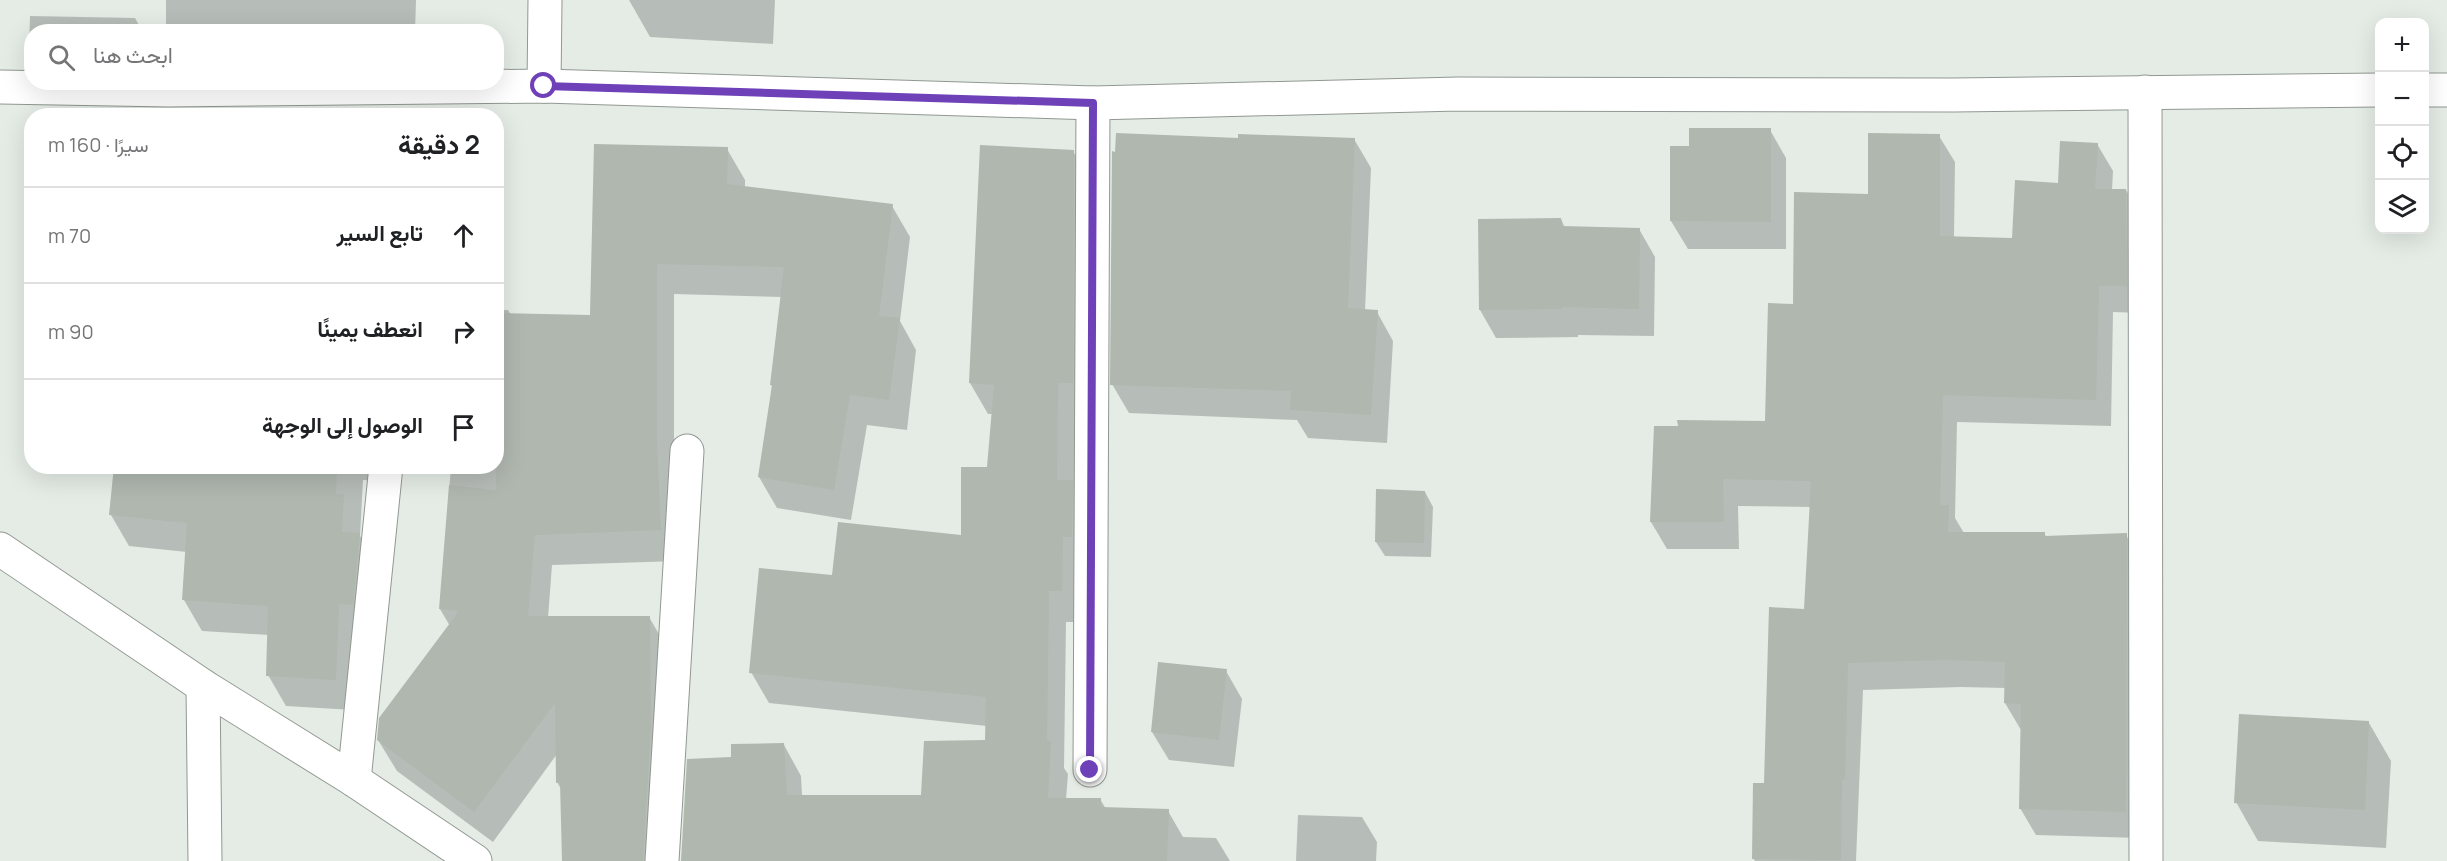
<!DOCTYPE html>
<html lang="ar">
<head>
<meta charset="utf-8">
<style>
	:root { --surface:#fff; --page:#f2f2f2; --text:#202124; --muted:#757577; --line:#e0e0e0 }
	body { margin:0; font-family:Manrope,Vazirmatn,sans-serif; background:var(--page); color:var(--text); direction:rtl }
	.controls { position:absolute; right:18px; top:18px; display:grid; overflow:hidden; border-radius:12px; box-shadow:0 6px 24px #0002 }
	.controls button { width:54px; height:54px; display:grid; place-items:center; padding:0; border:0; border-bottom:2px solid var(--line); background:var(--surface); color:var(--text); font:30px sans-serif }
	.stop { position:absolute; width:18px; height:18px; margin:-14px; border:4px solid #6f41b8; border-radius:50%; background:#fff }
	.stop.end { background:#6f41b8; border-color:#fff; box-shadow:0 2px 6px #0008 }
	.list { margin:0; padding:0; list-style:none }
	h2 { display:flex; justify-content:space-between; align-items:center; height:78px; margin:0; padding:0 24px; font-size:26px }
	h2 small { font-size:20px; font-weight:400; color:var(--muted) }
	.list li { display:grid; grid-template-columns:39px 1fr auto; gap:18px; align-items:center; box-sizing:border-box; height:96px; padding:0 24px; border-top:2px solid var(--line) }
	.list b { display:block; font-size:22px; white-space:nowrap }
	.list em { font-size:20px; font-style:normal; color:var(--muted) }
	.icon { flex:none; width:33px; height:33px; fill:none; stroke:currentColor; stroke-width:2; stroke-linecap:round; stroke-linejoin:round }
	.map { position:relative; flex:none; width:2447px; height:861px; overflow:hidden; direction:ltr }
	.search { position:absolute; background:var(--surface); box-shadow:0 6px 24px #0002; left:24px; top:24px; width:480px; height:66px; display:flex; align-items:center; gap:15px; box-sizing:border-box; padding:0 21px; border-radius:24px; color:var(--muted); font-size:22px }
	.panel { position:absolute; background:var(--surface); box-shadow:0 6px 24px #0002; left:24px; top:108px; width:480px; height:366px; border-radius:24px; direction:rtl }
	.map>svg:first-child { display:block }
	.shadow { fill:#0003 }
	.building { fill:#afb7af }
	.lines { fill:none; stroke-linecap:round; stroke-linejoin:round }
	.minor-casing { stroke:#919891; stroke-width:35 }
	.minor { stroke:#fff; stroke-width:33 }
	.route { stroke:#6f41b8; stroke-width:8 }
</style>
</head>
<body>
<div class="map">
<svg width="2447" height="861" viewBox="0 0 2447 861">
	<rect width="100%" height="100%" fill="#e4ece5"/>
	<g class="shadow">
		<path d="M 166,0 L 416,0 L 415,32 L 166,32 Z"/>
		<path d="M 629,0 L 775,0 L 773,44 L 650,37 Z"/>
		<path d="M 30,16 L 135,18 L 143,32 L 32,32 L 32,56 L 29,51 Z"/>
		<path d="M 1770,130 L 1786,158 L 1786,249 L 1688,249 L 1671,221 L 1690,147 Z"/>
		<path d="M 1939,136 L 1955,162 L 1954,238 L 2013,240 L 2059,184 L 2097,144 L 2113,171 L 2112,190 L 2126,190 L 2141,217 L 2141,313 L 2113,312 L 2111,426 L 1957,422 L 1955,518 L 1964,533 L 2044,533 L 2047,538 L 2126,535 L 2141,562 L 2140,838 L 2036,835 L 2020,808 L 2021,730 L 2005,703 L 2006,688 L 1961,687 L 1863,690 L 1856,861 L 1755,861 L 1753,858 L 1766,785 L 1805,611 L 1811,507 L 1738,506 L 1739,549 L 1667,549 L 1651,522 L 1767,423 L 1794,305 L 1870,195 Z"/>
		<path d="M 1239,139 L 1354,139 L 1371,168 L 1365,311 L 1377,312 L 1393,341 L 1387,443 L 1308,438 L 1297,420 L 1129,413 L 1112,384 Z"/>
		<path d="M 727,149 L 745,180 L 745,187 L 892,206 L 910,237 L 900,321 L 916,350 L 907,430 L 867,425 L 851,520 L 777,508 L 759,477 L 773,388 L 771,385 L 782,297 L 674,294 L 674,476 L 678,561 L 552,565 L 548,618 L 649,617 L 667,648 L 663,861 L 563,861 L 561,789 L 557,782 L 557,754 L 493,842 L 397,771 L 378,740 L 450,626 L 440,609 L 451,466 L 496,466 L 496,298 L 500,310 L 508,310 L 511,315 L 592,316 Z"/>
		<path d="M 1073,151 L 1091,182 L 1090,414 L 1075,413 L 1074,486 L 1090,513 L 1079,622 L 1066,622 L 1064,768 L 1068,774 L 1066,799 L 1100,799 L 1106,809 L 1168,811 L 1183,837 L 1216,838 L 1230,861 L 682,861 L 733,759 L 784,745 L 801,776 L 802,796 L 923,796 L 986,741 L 987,726 L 769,703 L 751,672 L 833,577 L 963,537 L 988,468 L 993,414 L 988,414 L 970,383 Z"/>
		<path d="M 1561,219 L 1565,228 L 1639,229 L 1655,257 L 1654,336 L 1578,335 L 1578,337 L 1496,338 L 1480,310 Z"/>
		<path d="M 116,466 L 383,466 L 383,481 L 363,480 L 360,536 L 377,565 L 353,710 L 286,706 L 268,675 L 269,635 L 202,631 L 184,600 L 187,552 L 129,546 L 111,515 Z"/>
		<path d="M 1425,492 L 1433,507 L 1431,557 L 1385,556 L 1376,542 Z"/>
		<path d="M 1226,671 L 1242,699 L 1234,767 L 1169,760 L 1152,732 Z"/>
		<path d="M 2369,723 L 2391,761 L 2386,848 L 2258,841 L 2236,802 Z"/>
		<path d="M 1298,815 L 1362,817 L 1377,842 L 1376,861 L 1296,861 Z"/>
	</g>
	<g class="building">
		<path d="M 1689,128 L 1771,128 L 1771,222 L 1670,221 L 1670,146 L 1689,146 Z"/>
		<path d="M 1116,133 L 1238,138 L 1238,134 L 1355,138 L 1348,308 L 1378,310 L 1371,415 L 1290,410 L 1291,391 L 1110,385 L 1112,151 L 1115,152 Z"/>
		<path d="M 1868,133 L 1940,134 L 1940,236 L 2012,238 L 2015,180 L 2058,183 L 2060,141 L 2098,143 L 2095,189 L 2126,189 L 2127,286 L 2099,286 L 2096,400 L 1943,395 L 1940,505 L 1949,505 L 1948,532 L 2045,532 L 2045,536 L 2127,533 L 2126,812 L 2019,809 L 2021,704 L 2004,703 L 2005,662 L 1945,660 L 1848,663 L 1845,780 L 1842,780 L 1841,860 L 1752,859 L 1753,783 L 1764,783 L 1769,607 L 1804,609 L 1811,481 L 1723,479 L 1724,522 L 1650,522 L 1654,426 L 1678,426 L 1677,420 L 1765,421 L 1768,303 L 1793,304 L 1794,192 L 1868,194 Z"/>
		<path d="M 594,144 L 728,147 L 727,184 L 893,204 L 879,316 L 900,318 L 889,400 L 850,395 L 834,490 L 758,477 L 772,385 L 770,385 L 784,267 L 657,264 L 657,443 L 661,530 L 535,535 L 528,616 L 650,616 L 651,725 L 643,861 L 562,861 L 560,782 L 556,783 L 555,703 L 474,812 L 377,740 L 379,718 L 459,611 L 439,609 L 449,485 L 496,490 L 496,313 L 590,315 Z"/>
		<path d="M 980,145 L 1074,150 L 1073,383 L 1058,383 L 1057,480 L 1073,480 L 1072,537 L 1063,537 L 1062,591 L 1049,591 L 1047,741 L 1051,741 L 1048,798 L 1101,798 L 1101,807 L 1169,809 L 1167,861 L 681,861 L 687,759 L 731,757 L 731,744 L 784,743 L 787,795 L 921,795 L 924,741 L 985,740 L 986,697 L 749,673 L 759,568 L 832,575 L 838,522 L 961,535 L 961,467 L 987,467 L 994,385 L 969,383 Z"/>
		<path d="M 1561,218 L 1562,226 L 1640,228 L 1639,309 L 1562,307 L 1562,309 L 1479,310 L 1478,219 Z"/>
		<path d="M 114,466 L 337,466 L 336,494 L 344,494 L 342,532 L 360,533 L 353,605 L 339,604 L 336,680 L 266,676 L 268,606 L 182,600 L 187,523 L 109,515 Z"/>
		<path d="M 1376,489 L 1425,491 L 1424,543 L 1375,542 Z"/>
		<path d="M 1158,662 L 1227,669 L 1219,740 L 1151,732 Z"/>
		<path d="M 2239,714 L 2369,721 L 2365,810 L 2234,803 Z"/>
	</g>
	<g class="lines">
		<g class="minor-casing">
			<g id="minor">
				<path d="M 544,86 L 545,0"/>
				<path d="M 0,87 L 168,90 L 544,86 L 1093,103 L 1458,94 L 1954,95 L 2380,90"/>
				<path d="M 2424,90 L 2447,90"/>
				<path d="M 2145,92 L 2146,861"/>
				<path d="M 0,549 L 203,686 L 354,780 L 475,861"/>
				<path d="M 203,686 L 205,861"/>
				<path d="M 1090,770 L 1093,103"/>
				<path d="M 354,780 L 386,466"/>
				<path d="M 662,861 L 687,451"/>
			</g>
		</g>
		<use href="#minor" class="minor"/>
	</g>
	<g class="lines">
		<path class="route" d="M 544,86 L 1093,103 L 1090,770"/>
	</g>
</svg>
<div class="controls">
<button>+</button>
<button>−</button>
<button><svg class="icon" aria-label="locate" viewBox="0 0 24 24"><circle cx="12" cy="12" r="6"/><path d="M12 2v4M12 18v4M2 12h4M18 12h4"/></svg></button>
<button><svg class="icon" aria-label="layers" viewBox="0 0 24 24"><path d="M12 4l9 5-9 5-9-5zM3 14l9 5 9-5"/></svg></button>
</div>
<div class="stop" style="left:544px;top:86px"></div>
<div class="stop end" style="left:1090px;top:770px"></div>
<div class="search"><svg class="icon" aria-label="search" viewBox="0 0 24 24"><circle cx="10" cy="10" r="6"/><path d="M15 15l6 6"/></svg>ابحث هنا</div>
<section class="panel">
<h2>2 دقيقة<small>سيرًا · 160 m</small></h2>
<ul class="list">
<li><svg class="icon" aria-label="ahead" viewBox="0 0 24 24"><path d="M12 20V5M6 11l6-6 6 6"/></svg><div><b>تابع السير</b></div><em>70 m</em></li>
<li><svg class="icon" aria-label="right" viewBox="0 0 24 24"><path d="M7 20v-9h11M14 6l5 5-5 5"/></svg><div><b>انعطف يمينًا</b></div><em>90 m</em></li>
<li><svg class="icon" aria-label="arrive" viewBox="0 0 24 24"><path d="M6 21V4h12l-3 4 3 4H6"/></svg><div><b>الوصول إلى الوجهة</b></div></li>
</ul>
</section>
</div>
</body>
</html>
